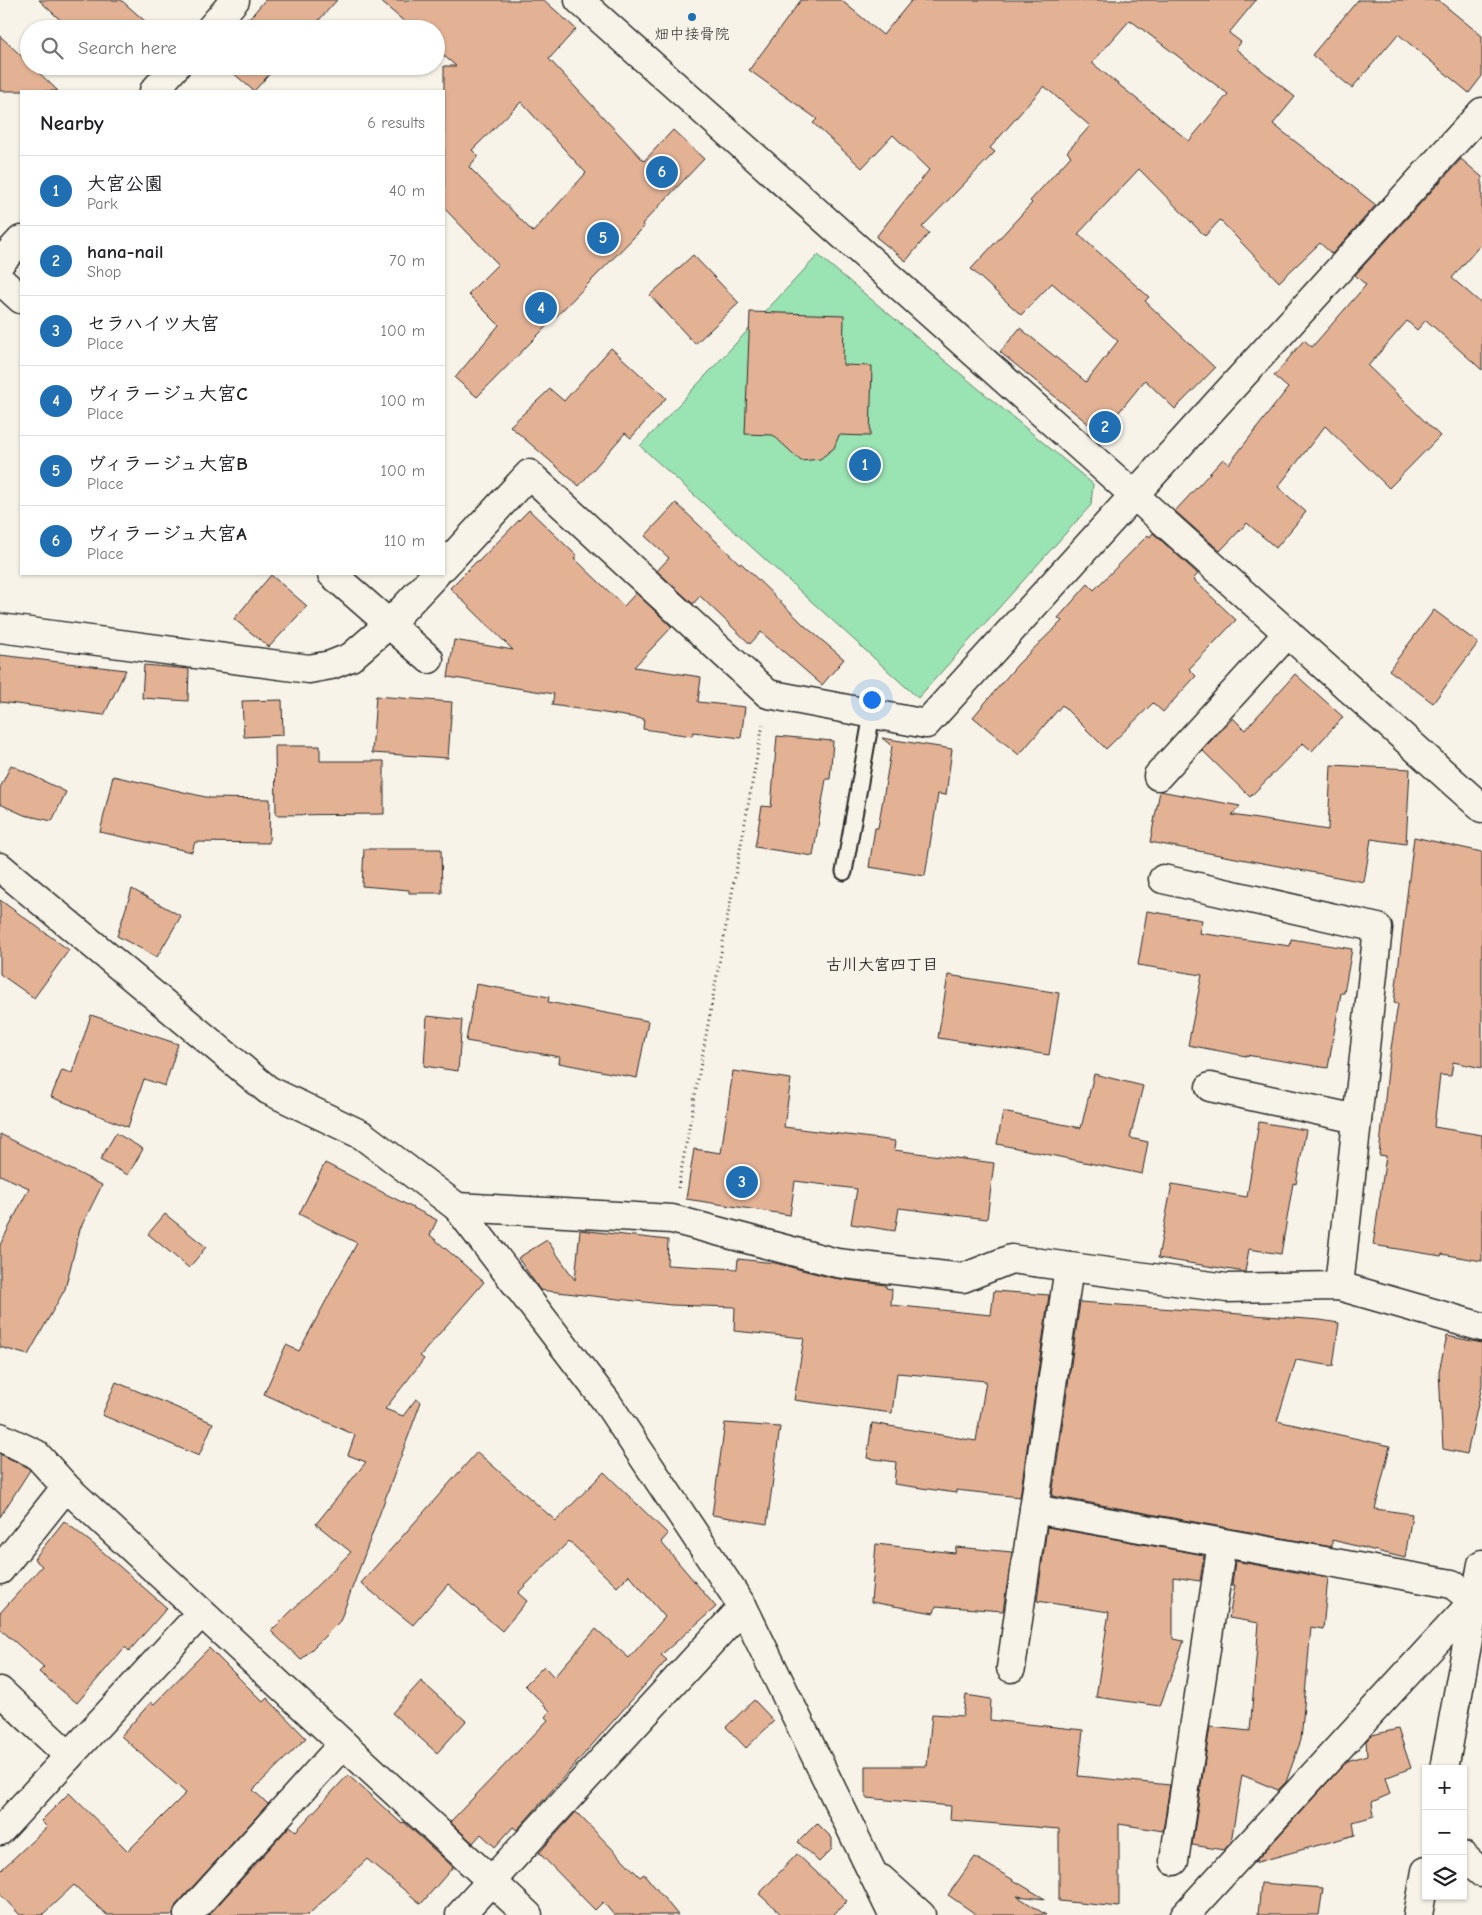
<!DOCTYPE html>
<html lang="en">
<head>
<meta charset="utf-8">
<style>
	:root { --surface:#fff; --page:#f2f2f2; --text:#202124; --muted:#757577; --line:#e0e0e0; --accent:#1f6fb2 }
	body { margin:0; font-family:"Comic Neue","Klee One",sans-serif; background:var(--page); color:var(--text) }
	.controls { position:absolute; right:15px; bottom:15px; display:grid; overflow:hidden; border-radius:0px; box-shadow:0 1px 4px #0004 }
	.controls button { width:45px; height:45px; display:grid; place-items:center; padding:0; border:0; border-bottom:1px solid var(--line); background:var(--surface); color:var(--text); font:25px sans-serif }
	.you { position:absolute; left:871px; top:699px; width:18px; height:18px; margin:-12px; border:4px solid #fff; border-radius:50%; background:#1a73e8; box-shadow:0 0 0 8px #1a73e833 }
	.badge { display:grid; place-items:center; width:32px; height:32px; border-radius:50%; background:var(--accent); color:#fff; font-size:16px; font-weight:700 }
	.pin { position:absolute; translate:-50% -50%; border:2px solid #fff; box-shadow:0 1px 5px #0006 }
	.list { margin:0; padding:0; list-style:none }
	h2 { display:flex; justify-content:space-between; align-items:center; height:65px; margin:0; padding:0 20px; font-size:21px }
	h2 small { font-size:16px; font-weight:400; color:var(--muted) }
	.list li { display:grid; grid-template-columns:32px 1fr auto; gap:15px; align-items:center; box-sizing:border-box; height:70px; padding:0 20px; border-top:1px solid var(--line) }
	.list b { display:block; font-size:19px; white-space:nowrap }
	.list p { margin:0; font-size:16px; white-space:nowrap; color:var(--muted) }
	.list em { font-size:16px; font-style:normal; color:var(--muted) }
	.icon { flex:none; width:28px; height:28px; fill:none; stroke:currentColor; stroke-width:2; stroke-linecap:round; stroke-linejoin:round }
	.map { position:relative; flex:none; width:1482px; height:1915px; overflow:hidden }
	.search { position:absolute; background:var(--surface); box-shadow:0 1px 4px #0004; left:20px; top:20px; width:425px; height:55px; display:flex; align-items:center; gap:12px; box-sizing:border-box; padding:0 18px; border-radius:28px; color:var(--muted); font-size:19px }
	.panel { position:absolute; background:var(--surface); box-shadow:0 1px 4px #0004; left:20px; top:90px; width:425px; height:485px; border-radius:0px }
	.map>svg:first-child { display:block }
	.green { fill:#9ae3b2; stroke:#62876e }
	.building { fill:#e3b295; stroke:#2b2b2b; fill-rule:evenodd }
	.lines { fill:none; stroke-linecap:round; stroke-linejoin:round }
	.service-casing { stroke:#2b2b2b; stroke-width:19 }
	.minor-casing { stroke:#2b2b2b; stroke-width:31 }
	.tertiary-casing { stroke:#2b2b2b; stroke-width:31 }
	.path { stroke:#2b2b2b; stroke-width:3; stroke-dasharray:1 4; stroke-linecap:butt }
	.service { stroke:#f7f3e8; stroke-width:15 }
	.minor { stroke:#f7f3e8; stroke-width:28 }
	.tertiary { stroke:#f7f3e8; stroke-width:28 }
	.poi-dot { fill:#1f6fb2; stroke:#f7f3e8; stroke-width:2 }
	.labels { text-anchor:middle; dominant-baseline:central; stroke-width:4; stroke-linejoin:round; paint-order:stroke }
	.poi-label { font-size:15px; fill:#2b2b2b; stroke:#f7f3e8 }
	.neighbourhood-label { font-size:16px; font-weight:bold; fill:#2b2b2b; stroke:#f7f3e8 }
</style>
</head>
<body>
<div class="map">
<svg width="1482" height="1915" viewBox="0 0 1482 1915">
	<rect width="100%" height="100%" fill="#f7f3e8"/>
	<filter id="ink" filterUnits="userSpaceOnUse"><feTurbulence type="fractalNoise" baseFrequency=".02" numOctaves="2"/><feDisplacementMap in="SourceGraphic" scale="10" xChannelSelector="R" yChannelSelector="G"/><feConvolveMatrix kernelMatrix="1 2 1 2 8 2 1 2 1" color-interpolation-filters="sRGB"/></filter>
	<g filter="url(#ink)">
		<path class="green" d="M 818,255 L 1093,484 L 1091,505 L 918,698 L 640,446 Z"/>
		<g class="building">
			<path d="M 39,0 L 121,0 L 154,29 L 70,29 Z"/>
			<path d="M 265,0 L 337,0 L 311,29 L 236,29 L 247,17 L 249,19 Z"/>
			<path d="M 379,0 L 544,0 L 576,29 L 549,59 L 644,161 L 673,130 L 704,159 L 642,224 L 644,227 L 477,397 L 455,378 L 499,325 L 468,294 L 498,264 L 444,208 L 444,66 L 456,66 L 436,49 L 436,29 L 413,29 ZM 521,102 L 586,173 L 533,232 L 469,167 L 478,156 L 472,150 Z"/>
			<path d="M 801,0 L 841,0 L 883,35 L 912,0 L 1256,0 L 1229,33 L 1241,42 L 1236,49 L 1295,97 L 1273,124 L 1376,205 L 1332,254 L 1320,243 L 1279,282 L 1220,220 L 1205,236 L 1139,169 L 1078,234 L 1149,297 L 1145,301 L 1215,368 L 1175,409 L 1145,380 L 1101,434 L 1000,352 L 1020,328 L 1086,382 L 1118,341 L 1052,283 L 1021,315 L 971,269 L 1032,203 L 1030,201 L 1071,156 L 1067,152 L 1090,126 L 1044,86 L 990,148 L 995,152 L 922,227 L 929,233 L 906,261 L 876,237 L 929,170 L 893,135 L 862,168 L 813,123 L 817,119 L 749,70 ZM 1130,20 L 1228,94 L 1189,141 L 1092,63 Z"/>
			<path d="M 1358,0 L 1438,0 L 1482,36 L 1482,76 L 1469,93 L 1398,34 L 1352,88 L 1312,55 Z"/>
			<path d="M 0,36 L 29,63 L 29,66 L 32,66 L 58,91 L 0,91 Z"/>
			<path d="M 225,66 L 277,66 L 254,91 Z"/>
			<path d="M 1461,159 L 1482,177 L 1482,243 L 1452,278 L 1482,304 L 1482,370 L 1426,320 L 1417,330 L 1407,321 L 1368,366 L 1440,436 L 1389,488 L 1325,426 L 1278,487 L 1306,512 L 1276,548 L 1247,523 L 1220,551 L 1175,511 L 1223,459 L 1229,464 L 1288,388 L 1274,376 L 1304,340 L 1312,347 L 1366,285 L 1355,275 Z"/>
			<path d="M 693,255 L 739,303 L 695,344 L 650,295 Z"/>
			<path d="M 750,312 L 844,315 L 843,365 L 872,366 L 870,436 L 839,435 L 834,448 L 820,459 L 801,461 L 773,435 L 745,434 Z"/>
			<path d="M 611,348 L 666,398 L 631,438 L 625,433 L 579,486 L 510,426 L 550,389 L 564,401 Z"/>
			<path d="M 676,503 L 740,564 L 741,563 L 805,626 L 844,659 L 822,685 L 761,632 L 750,644 L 700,596 L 693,604 L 657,571 L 669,558 L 645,536 Z"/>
			<path d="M 529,510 L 577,556 L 574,558 L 624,606 L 636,593 L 672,627 L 634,667 L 701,677 L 698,702 L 745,707 L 741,738 L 693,732 L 692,736 L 643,729 L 644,719 L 552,705 L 554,694 L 448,677 L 454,640 L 513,650 L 450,588 L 477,561 L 478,562 Z"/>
			<path d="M 1153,533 L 1198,574 L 1193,579 L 1236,620 L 1189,669 L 1196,676 L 1163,712 L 1153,703 L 1106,749 L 1062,705 L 1019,755 L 973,717 L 1018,664 L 1062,621 L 1058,618 L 1088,584 L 1094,590 L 1148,535 L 1150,537 Z"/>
			<path d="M 271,575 L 307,606 L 269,647 L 234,619 Z"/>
			<path d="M 1434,610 L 1478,643 L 1433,703 L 1389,670 Z"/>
			<path d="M 0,655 L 126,670 L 104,715 L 0,702 Z"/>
			<path d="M 144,665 L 189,669 L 188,701 L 142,698 Z"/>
			<path d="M 1295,674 L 1343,717 L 1312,751 L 1303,743 L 1250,797 L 1202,750 L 1233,718 L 1245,730 Z"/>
			<path d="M 376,696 L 452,702 L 448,758 L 372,753 Z"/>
			<path d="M 282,700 L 283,735 L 244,737 L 242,701 Z"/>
			<path d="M 777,736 L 833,741 L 830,779 L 826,779 L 813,856 L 755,847 L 762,806 L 771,807 Z"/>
			<path d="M 882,738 L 952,749 L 946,795 L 938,794 L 925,876 L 869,867 L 875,828 L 878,828 L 892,746 Z"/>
			<path d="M 275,746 L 320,746 L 320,761 L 384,761 L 384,814 L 276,815 Z"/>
			<path d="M 11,765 L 66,792 L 52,821 L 24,815 L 0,804 L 0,788 Z"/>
			<path d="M 1331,765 L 1410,769 L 1406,844 L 1371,839 L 1364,882 L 1150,842 L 1160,791 L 1240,806 L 1232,815 L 1328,830 Z"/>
			<path d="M 113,776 L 210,798 L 270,799 L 269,843 L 195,842 L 192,852 L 100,832 Z"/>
			<path d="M 1414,837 L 1482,852 L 1482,1068 L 1453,1062 L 1451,1076 L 1440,1075 L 1434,1127 L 1482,1135 L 1482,1261 L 1442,1254 L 1441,1256 L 1373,1245 L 1386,1156 L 1379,1155 L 1389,1061 L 1398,1004 L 1394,1003 Z"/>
			<path d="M 364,849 L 441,849 L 442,893 L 409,893 L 409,890 L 362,886 Z"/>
			<path d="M 132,889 L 181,916 L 157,957 L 117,936 Z"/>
			<path d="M 0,900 L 69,950 L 34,998 L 0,974 Z"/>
			<path d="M 1147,911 L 1202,920 L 1199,933 L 1290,946 L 1291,939 L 1352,949 L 1344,993 L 1341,993 L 1328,1068 L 1246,1055 L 1246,1056 L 1188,1045 L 1202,975 L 1138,965 Z"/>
			<path d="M 948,975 L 1059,993 L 1049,1055 L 938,1038 Z"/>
			<path d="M 476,984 L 549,997 L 548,1002 L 648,1021 L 637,1078 L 559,1063 L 560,1057 L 466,1041 Z"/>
			<path d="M 91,1015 L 178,1044 L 165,1086 L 144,1079 L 128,1127 L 51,1097 L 62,1070 L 72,1073 Z"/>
			<path d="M 427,1016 L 462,1020 L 458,1071 L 424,1066 Z"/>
			<path d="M 733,1071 L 791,1079 L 784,1127 L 895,1141 L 894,1150 L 994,1163 L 987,1219 L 899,1208 L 895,1231 L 851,1224 L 857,1189 L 795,1181 L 790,1215 L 686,1199 L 694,1149 L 721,1153 Z"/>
			<path d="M 1094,1074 L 1143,1086 L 1130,1138 L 1148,1142 L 1142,1174 L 997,1144 L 1003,1112 L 1081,1128 Z"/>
			<path d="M 1259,1122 L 1306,1130 L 1296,1184 L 1293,1183 L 1281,1254 L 1249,1249 L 1245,1272 L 1158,1258 L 1172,1184 L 1247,1197 Z"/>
			<path d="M 116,1133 L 143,1149 L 128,1175 L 100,1160 Z"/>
			<path d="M 0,1134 L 102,1185 L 80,1229 L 65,1289 L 28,1355 L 0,1347 L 0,1245 L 29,1188 L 0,1175 Z"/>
			<path d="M 325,1163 L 437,1220 L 430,1235 L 484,1282 L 420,1356 L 424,1359 L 385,1409 L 403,1416 L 416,1399 L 421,1402 L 340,1621 L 301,1660 L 271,1631 L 351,1552 L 316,1524 L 366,1462 L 348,1455 L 355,1435 L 264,1394 L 286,1345 L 299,1351 L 357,1243 L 299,1214 Z"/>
			<path d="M 165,1214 L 206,1247 L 189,1268 L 148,1234 Z"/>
			<path d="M 580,1230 L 668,1240 L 667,1265 L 737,1269 L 738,1259 L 775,1263 L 833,1278 L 886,1285 L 886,1288 L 892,1289 L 891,1305 L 991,1315 L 994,1291 L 1049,1295 L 1020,1497 L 956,1490 L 956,1493 L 894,1484 L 896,1462 L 867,1458 L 872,1423 L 976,1441 L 986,1381 L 897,1373 L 892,1413 L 794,1400 L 804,1338 L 734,1331 L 735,1307 L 671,1305 L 540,1290 L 518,1258 L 547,1240 L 575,1280 Z"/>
			<path d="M 1080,1302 L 1320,1320 L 1339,1323 L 1333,1366 L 1296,1360 L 1277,1421 L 1390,1446 L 1375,1509 L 1412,1514 L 1405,1558 L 1332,1540 L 1332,1547 L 1052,1496 Z"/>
			<path d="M 1447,1336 L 1482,1343 L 1482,1386 L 1467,1454 L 1443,1449 L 1439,1371 Z"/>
			<path d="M 116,1382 L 213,1423 L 199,1456 L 102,1415 Z"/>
			<path d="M 725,1423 L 780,1427 L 767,1524 L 712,1515 Z"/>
			<path d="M 477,1452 L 556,1521 L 604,1472 L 668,1534 L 661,1542 L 716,1607 L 661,1655 L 667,1660 L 517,1830 L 513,1827 L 495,1847 L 481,1834 L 473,1843 L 450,1822 L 548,1720 L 545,1717 L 550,1711 L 525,1685 L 544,1666 L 554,1677 L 596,1629 L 629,1658 L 665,1617 L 629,1575 L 617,1587 L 569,1541 L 518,1593 L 527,1601 L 502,1631 L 448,1584 L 413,1625 L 361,1583 Z"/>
			<path d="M 0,1454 L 27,1467 L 30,1470 L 0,1517 Z"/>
			<path d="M 64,1521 L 102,1551 L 167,1608 L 129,1651 L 125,1647 L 77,1703 L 39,1672 L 44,1667 L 0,1629 L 0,1613 L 42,1566 L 34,1559 Z"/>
			<path d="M 1047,1527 L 1204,1555 L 1200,1581 L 1173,1577 L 1173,1639 L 1184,1641 L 1160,1706 L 1096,1697 L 1109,1612 L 1037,1601 Z"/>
			<path d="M 876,1544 L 955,1553 L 956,1547 L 1012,1552 L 1003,1611 L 936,1606 L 934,1613 L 871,1602 Z"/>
			<path d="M 1235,1561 L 1328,1578 L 1323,1629 L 1311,1627 L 1301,1740 L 1286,1782 L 1278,1790 L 1242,1775 L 1231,1842 L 1224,1850 L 1192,1845 L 1210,1727 L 1250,1731 L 1259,1623 L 1229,1618 L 1235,1585 L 1232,1585 Z"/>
			<path d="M 209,1648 L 263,1702 L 267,1698 L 306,1738 L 253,1790 L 268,1804 L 176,1905 L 173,1915 L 107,1915 L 74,1885 L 42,1915 L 20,1915 L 0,1894 L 0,1871 L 47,1827 L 41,1821 L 69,1793 L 128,1851 L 186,1793 L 121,1736 L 151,1702 L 154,1704 Z"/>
			<path d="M 421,1681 L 466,1721 L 437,1753 L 392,1713 Z"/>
			<path d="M 966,1695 L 991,1699 L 990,1720 L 1083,1730 L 1078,1776 L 1170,1785 L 1163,1831 L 1119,1824 L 1119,1907 L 1059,1901 L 1059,1829 L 950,1820 L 951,1806 L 866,1798 L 866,1766 L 927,1766 L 932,1714 L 963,1716 Z"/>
			<path d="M 754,1700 L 774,1721 L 746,1748 L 726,1727 Z"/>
			<path d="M 1398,1729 L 1411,1768 L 1385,1778 L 1390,1794 L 1372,1802 L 1374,1816 L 1353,1822 L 1355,1835 L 1254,1863 L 1347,1761 L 1367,1755 L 1366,1741 L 1372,1735 Z"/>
			<path d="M 348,1775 L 402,1824 L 404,1822 L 453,1867 L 421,1904 L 367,1859 L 308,1915 L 209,1915 L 290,1826 L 296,1831 Z"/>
			<path d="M 576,1812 L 640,1877 L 644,1874 L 678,1915 L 614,1915 L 603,1902 L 595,1910 L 539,1853 Z"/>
			<path d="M 817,1823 L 832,1838 L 832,1849 L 819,1862 L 798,1842 Z"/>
			<path d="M 797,1854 L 847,1901 L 833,1915 L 782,1915 L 759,1894 Z"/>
			<path d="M 975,1857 L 1045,1899 L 1017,1896 L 1046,1915 L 977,1915 L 948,1895 Z"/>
			<path d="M 1261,1883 L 1323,1888 L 1319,1915 L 1258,1915 Z"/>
		</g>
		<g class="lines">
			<g class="service-casing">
				<path id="service" d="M 844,872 L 872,714"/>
			</g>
			<g class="minor-casing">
				<g id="minor">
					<path d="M 579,0 L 1134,495 L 1482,808"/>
					<path d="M 210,29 L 235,0"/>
					<path d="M 154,91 L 176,66"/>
					<path d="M 0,263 L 21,240"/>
					<path d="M 0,280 L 21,299"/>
					<path d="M 444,566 L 529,474 L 768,694 L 926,724 L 1482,112"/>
					<path d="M 332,574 L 429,659"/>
					<path d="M 0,628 L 309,669 L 331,665 L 351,657 L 389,624 L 436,574"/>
					<path d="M 1158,776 L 1288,633"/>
					<path d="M 0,867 L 268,1090 L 362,1135 L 457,1207 L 606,1401 L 743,1607 L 893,1915"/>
					<path d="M 1163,879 L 1378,928 L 1339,1286"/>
					<path d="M 1210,1087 L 1357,1119"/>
					<path d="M 457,1207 L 672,1219 L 837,1263 L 963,1278 L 1011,1259 L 1227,1288 L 1339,1286 L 1482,1327"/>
					<path d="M 0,1437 L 36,1454 L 66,1487 L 528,1915"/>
					<path d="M 1034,1509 L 1452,1584 L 1482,1608"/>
					<path d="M 0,1570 L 66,1487"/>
					<path d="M 1011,1668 L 1069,1267"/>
					<path d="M 0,1691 L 69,1756"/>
					<path d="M 0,1831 L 201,1613"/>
					<path d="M 1463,1856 L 1482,1873"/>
					<path d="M 1174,1861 L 1222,1543"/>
					<path d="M 881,1879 L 921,1915"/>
					<path d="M 188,1915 L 343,1744"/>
					<path d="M 460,1915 L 743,1607"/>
					<path d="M 1185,1915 L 1482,1592"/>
				</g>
			</g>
			<g class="tertiary-casing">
				<g id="tertiary">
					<path d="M 1444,1769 L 1482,1564"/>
					<path d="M 1418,1915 L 1426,1871"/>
				</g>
			</g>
			<path class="path" d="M 678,1188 L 763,724"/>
			<use href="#service" class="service"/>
			<use href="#minor" class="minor"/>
			<use href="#tertiary" class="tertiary"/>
		</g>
	</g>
	<circle class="poi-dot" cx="692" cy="17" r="5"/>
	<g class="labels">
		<g class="poi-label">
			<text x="692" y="34">畑中接骨院</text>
		</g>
		<g class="neighbourhood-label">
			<text x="882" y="965">古川大宮四丁目</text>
		</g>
	</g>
</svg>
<div class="controls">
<button>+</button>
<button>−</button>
<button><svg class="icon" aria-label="layers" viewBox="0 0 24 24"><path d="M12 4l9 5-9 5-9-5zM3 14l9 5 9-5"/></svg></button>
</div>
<div class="you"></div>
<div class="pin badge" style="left:865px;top:465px">1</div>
<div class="pin badge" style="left:1105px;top:427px">2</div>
<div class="pin badge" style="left:742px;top:1182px">3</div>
<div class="pin badge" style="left:541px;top:308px">4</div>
<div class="pin badge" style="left:603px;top:238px">5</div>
<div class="pin badge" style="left:662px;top:172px">6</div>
<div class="search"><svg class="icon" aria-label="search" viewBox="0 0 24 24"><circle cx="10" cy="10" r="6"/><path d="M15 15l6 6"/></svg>Search here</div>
<section class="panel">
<h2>Nearby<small>6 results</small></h2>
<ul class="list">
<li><span class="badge">1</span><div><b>大宮公園</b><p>Park</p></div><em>40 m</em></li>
<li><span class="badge">2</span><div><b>hana-nail</b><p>Shop</p></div><em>70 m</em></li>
<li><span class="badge">3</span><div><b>セラハイツ大宮</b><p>Place</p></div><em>100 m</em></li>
<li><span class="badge">4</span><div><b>ヴィラージュ大宮C</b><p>Place</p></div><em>100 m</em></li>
<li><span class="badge">5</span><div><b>ヴィラージュ大宮B</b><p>Place</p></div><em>100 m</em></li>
<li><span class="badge">6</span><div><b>ヴィラージュ大宮A</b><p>Place</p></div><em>110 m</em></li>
</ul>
</section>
</div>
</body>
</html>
